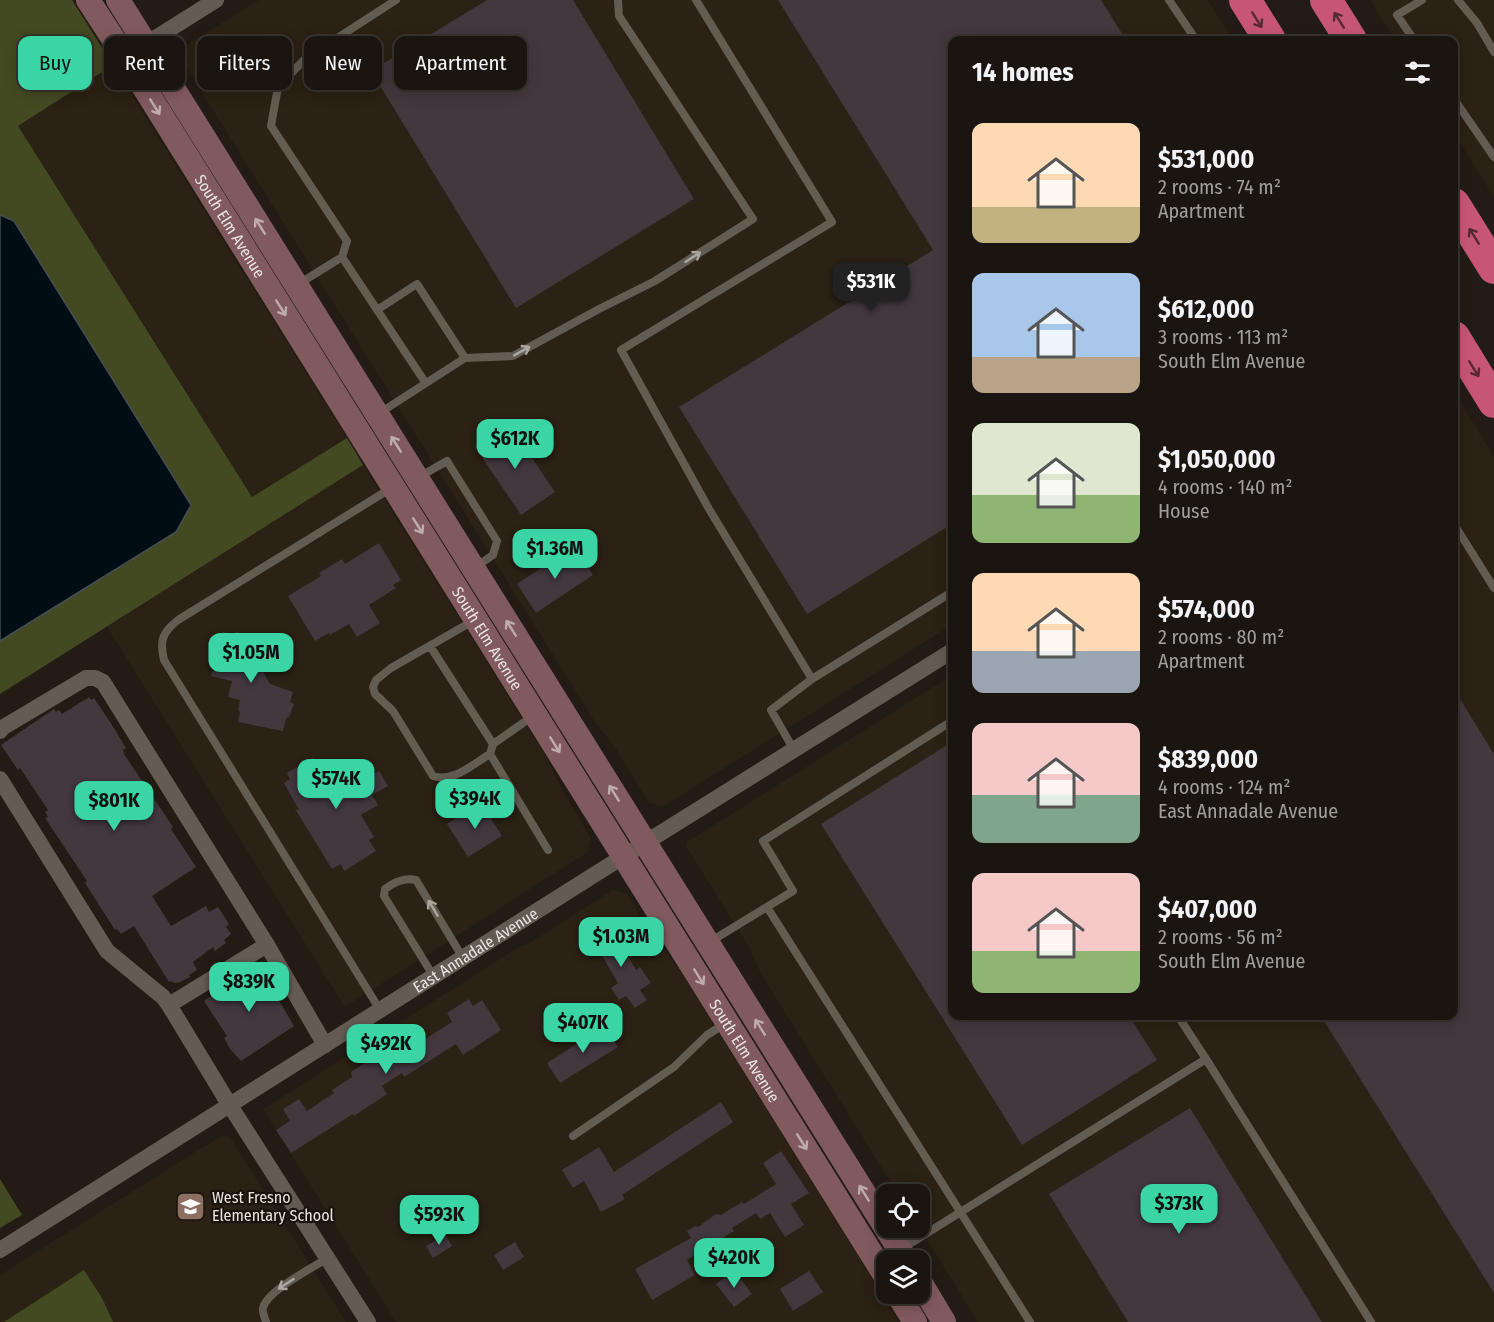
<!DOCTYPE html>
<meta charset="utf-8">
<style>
body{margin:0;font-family:"Fira Sans Condensed",sans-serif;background:#231e19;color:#f1f3f6;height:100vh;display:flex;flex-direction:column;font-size:22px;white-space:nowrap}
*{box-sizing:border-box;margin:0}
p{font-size:20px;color:#9f9f9f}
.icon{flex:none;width:33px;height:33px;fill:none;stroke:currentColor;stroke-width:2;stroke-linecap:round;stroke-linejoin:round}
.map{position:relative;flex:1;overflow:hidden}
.side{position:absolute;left:948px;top:36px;width:510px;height:984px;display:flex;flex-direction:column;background:#1a1510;border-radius:12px;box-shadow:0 3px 15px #0003,0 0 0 2px #383430}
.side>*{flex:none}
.guide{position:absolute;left:18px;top:36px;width:570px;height:54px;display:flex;gap:12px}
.fabs{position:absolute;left:876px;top:1184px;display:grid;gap:12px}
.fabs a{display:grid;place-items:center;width:54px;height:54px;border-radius:12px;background:#1a1510;box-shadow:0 3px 15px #0003,0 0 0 2px #383430;font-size:30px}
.price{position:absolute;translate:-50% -51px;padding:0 14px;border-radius:12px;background:#3ad4a5;color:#111;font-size:20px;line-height:39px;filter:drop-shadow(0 2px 3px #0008)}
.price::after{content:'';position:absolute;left:50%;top:36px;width:18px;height:14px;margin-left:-9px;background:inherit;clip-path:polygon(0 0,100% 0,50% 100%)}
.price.on{background:#222;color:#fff}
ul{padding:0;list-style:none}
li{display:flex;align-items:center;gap:18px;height:150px;padding:0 24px}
li span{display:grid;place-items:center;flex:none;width:168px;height:120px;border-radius:12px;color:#555}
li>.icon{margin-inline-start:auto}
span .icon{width:72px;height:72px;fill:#fffc;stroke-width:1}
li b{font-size:26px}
h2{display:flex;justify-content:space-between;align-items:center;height:72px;padding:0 24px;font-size:26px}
.tag{padding:0 21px;border-radius:12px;background:#1a1510;box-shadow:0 3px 15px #0003,0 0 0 2px #383430;font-size:21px;line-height:54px}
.tag.on{background:#3ad4a5;color:#111}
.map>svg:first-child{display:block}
.built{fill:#2b2114}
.green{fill:#434921}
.water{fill:#000d15;stroke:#464e52;stroke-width:1.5}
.building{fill:#42383e}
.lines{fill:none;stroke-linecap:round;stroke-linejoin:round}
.lane{stroke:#635c53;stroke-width:8}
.street{stroke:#635c53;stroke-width:16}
.secondary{stroke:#815a5d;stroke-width:24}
.highway{stroke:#c75675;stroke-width:32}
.oneway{stroke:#562a31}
.oneway2{stroke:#bfadac}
.oneway3{stroke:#ada7a1}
.labels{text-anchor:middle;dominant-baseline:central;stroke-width:4.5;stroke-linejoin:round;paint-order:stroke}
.street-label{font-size:16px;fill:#e9e5e0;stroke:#19130c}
.poi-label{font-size:16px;fill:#e9e5e0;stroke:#19130c;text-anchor:start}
</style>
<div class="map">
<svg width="1494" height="1322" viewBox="0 0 1494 1322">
<rect width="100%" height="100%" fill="#231c15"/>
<path class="built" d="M259,0h949l25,40h-281v585l-288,181 -15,-3 -33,-54 -21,-27 -412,-660 3,-17z
M1370,0h124v197l-40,-64v-93h-59z
M113,65l234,373 -95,59 -235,-372z
M1454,391l40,66v865h-516l-59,-95 1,-33h-22l-137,-220 -12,-27 -63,-101 1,-4 265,-167v341h502z
M363,465l183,292 19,38 26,43 -3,14 -243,155 -238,-380z
M613,890l14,4 28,47h2l26,34 216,347h-503l-133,-213 261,-165 2,1z
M222,1135l8,2 116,185h-346v-47z"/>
<path class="green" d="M0,0h72l41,65 -95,61 234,371 95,-59 16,27 -363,229z
M0,1179l22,36 -22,13z
M84,1270l18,28 11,24h-109z"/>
<path class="water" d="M0,215l14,6 177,284 -15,27 -176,109z"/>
<path class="building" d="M487,0h86l121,199 -178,109 -145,-237z
M778,0h323l25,40h-174v484l-145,90 -128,-207 254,-157z
M509,424l46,68 -34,23 -46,-68z
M379,543l22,37 -8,5 3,3 -27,17 11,18 -23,14 -8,-13 -19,11 -1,-2 -14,8 -27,-45 33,-20 -2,-3 23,-14 3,5z
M574,546l19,29 -57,38 -19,-29z
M223,632l11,3 2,-3 12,3v3l11,3 -4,18 15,25 23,8 -3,10 4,2 -5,13 -3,1 -3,13 -45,-9 2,-10 -2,-2 2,-10 -12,-3 4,-16 -21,-5z
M1454,689l40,65v539l-173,-277h133z
M89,697l2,3 3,-2 18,27 14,23 -3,2 1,4 49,73 -2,2 25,38 -44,29 19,30 35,-20 3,6 9,-5 11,17 -3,3 5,7 -7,6 2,3 -11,8 -2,-4 -20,15 4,8 -8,5 1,2 -10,5 -6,1 -3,-2 -2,1 -35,-56 -13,8 -4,-5 -2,1 -30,-47 2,-2 -42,-63 3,-1 -3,-5 3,-2 -28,-42 -2,2 -17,-25 53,-36 2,3 3,-2 3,4z
M952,742v274h177l28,44 -135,85 -201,-321z
M313,758l6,9 9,-5 11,18 17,-11 7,11 16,-9 9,15 -16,9 6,10 -17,10 13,22 -5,3 7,11 -32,20 -3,-7 -9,5 -37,-60 4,1 -15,-27 6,-4 -3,-6z
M481,803l21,33 -34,21 -21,-33z
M610,925l26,45 4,-3 11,16 -11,7 7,10 -12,8 -9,-12 -7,4 -8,-12 7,-5 -27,-46z
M259,965l15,23 -2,1 22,37 -53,35 -11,-12 -6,-11 3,-2 -23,-35z
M469,999l4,7 9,-6 19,30 -38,25 -7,-11 -52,33 -2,-4 -20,13 5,8 -33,22 -1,-2 -62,39 -15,-23 14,-9 -7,-12 16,-10 8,12 27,-18 -2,-3 20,-13 -1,-5 23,-15 7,10 71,-45 -5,-9z
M603,1024l15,23 -58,36 -13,-20 39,-25 -2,-2z
M721,1102l12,20 -111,73 3,4 -24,13 -17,-31 -11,7 -11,-18 37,-23 15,25z
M1190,1108l132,214h-194l-79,-128z
M781,1151l28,42 -18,11 13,21 -19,12 -15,-24 -10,6 -4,-6 -24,15 2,3 -47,29 8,15 -43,25 -17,-31 56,-31 -4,-7 8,-5 3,1 18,-13 5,1 21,-13 2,2 32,-20 -13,-21z
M445,1235l7,11 -19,12 -7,-12z
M515,1242l9,15 -21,13 -9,-15z
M734,1270l18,24 -18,13 -18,-23z
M809,1271l14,21 -30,19 -13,-22z"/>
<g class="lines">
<path class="lane" d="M396,0l-91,59 -27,28 -7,39 76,115 -5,16 83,125
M696,0l136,222 -211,128 88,159 103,170 140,-87
M1169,0l27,40
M1458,0l19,23 17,29
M1414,40l-17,-25 25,-15
M1454,99l40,58
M297,285l45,-28
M377,310l40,-26 48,74
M378,414l87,-56 48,-2 86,-47 56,-28 98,-62 -134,-203 -1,-16
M419,477l28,-16 50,80 -4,14 -19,13
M1454,524l40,64
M473,621l-82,47 -15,12 -3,7 2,7 18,17 40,65c20,7 40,-12 57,-22l3,-10 40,-28
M430,646l63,98
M794,750l-23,-40 41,-31
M490,754l58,96
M767,907l263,415
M708,943l85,-52 -30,-50 189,-120
M434,977l-50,-81 1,-7c9,-7 19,-12 31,-9l47,78
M380,1010l-216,-350c-5,-20 -1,-28 14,-40l215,-133
M1206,1059l165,263
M573,1136l101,-69 33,-32 19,-12
M903,1248l303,-189 -28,-43
M266,1322c-1,-4 -4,-10 -3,-14 4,-17 49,-40 65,-50"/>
<g class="street">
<path d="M138,49l78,-49"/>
<path d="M0,731l2,-3 84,-50h9l8,4 164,263 58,100"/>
<path d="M0,779l107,172 56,46 6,8 60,99 139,218"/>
<path d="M169,1005l98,-60"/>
<path id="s1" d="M0,1250l624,-394 328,-205"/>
</g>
<g class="secondary">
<path id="s2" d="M88,0l37,57 761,1220"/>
<path d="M118,0l788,1260"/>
<path d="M920,1282l24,40"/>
<path d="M897,1293l18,29"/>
</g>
<path class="highway" d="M1245,0l25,40
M1326,0l25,40
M1454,204l40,64
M1454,337l40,65"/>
</g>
<defs><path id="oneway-shaft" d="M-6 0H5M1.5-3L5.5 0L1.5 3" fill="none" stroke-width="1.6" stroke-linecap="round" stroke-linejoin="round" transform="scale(1.5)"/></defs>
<g class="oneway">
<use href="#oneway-shaft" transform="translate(1257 20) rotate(58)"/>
<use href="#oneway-shaft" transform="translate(1339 20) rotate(-122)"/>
<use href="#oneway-shaft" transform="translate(1474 236) rotate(-122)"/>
<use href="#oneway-shaft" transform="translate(1474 369) rotate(58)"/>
</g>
<g class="oneway2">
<use href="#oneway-shaft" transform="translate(155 107) rotate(58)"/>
<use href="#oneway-shaft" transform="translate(260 226) rotate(-122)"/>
<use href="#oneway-shaft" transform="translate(281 308) rotate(58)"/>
<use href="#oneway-shaft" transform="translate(396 444) rotate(-122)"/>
<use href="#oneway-shaft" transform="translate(418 526) rotate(58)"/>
<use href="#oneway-shaft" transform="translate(511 628) rotate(-122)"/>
<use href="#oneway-shaft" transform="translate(555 745) rotate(58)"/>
<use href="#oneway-shaft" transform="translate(614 793) rotate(-122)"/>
<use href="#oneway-shaft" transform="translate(699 977) rotate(58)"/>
<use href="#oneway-shaft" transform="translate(760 1027) rotate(-122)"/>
<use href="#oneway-shaft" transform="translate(802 1142) rotate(58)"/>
<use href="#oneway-shaft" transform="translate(864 1193) rotate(-122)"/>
</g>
<g class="oneway3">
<use href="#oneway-shaft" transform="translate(693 257) rotate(-33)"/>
<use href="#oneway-shaft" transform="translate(522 351) rotate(-29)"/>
<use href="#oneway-shaft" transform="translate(433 908) rotate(-121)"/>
<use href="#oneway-shaft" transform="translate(286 1284) rotate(147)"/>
</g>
<defs>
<symbol id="school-square" viewBox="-11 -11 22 22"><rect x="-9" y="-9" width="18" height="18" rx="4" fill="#8d6e63" stroke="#19130c"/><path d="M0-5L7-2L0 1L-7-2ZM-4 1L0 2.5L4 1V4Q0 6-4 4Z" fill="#fff"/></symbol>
</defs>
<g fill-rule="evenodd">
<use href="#school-square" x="174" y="1190" width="33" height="33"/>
</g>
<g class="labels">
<g class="street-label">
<text stroke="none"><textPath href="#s2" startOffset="267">South Elm Avenue</textPath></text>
<text stroke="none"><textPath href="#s2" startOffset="753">South Elm Avenue</textPath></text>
<text stroke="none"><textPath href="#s1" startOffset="562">East Annadale Avenue</textPath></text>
<text stroke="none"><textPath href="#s2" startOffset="1239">South Elm Avenue</textPath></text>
</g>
<g class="poi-label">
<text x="212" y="1197">West Fresno<tspan x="212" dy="18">Elementary School</tspan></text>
</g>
</g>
</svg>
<div class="fabs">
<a><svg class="icon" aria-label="locate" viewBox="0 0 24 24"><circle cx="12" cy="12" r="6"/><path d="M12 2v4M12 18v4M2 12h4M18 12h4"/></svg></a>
<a><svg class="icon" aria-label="layers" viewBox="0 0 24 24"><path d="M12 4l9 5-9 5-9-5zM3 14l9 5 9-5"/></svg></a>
</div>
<b class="price on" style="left:871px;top:313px">$531K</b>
<b class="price" style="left:515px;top:470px">$612K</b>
<b class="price" style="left:555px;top:580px">$1.36M</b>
<b class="price" style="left:251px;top:684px">$1.05M</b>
<b class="price" style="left:336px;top:810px">$574K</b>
<b class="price" style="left:475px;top:830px">$394K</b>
<b class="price" style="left:114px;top:832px">$801K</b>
<b class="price" style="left:621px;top:968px">$1.03M</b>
<b class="price" style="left:249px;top:1013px">$839K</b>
<b class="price" style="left:583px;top:1054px">$407K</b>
<b class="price" style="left:386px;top:1075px">$492K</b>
<b class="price" style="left:1179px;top:1235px">$373K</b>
<b class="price" style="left:439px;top:1246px">$593K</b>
<b class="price" style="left:734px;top:1289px">$420K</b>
<div class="guide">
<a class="tag on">Buy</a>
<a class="tag">Rent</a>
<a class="tag">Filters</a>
<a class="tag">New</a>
<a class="tag">Apartment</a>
</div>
<section class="side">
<h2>14 homes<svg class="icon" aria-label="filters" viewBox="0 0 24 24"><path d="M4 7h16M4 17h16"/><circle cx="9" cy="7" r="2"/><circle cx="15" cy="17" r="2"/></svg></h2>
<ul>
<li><span style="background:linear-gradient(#ffd9b3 70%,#c2b280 0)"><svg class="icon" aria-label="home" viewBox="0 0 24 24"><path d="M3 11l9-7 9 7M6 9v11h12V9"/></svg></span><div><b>$531,000</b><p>2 rooms · 74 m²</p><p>Apartment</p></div></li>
<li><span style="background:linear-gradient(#a9c7e8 70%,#b9a48a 0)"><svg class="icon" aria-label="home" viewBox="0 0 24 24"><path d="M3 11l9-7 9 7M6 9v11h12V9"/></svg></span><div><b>$612,000</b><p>3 rooms · 113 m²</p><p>South Elm Avenue</p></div></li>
<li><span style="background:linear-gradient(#dfe7d0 60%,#8fb573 0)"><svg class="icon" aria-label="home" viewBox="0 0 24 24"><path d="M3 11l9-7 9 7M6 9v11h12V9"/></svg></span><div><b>$1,050,000</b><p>4 rooms · 140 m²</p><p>House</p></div></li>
<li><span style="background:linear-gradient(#ffd9b3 65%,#9aa5b1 0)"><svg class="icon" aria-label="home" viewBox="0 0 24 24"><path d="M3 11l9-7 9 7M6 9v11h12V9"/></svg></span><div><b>$574,000</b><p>2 rooms · 80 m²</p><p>Apartment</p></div></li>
<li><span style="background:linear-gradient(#f6c9c9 60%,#7fa58c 0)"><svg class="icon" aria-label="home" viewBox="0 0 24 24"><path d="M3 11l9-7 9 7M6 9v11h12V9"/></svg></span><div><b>$839,000</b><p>4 rooms · 124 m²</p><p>East Annadale Avenue</p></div></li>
<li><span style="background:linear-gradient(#f6c9c9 65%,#8fb573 0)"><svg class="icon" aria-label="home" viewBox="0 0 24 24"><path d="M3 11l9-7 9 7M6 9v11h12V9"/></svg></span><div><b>$407,000</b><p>2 rooms · 56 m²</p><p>South Elm Avenue</p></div></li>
</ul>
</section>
</div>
